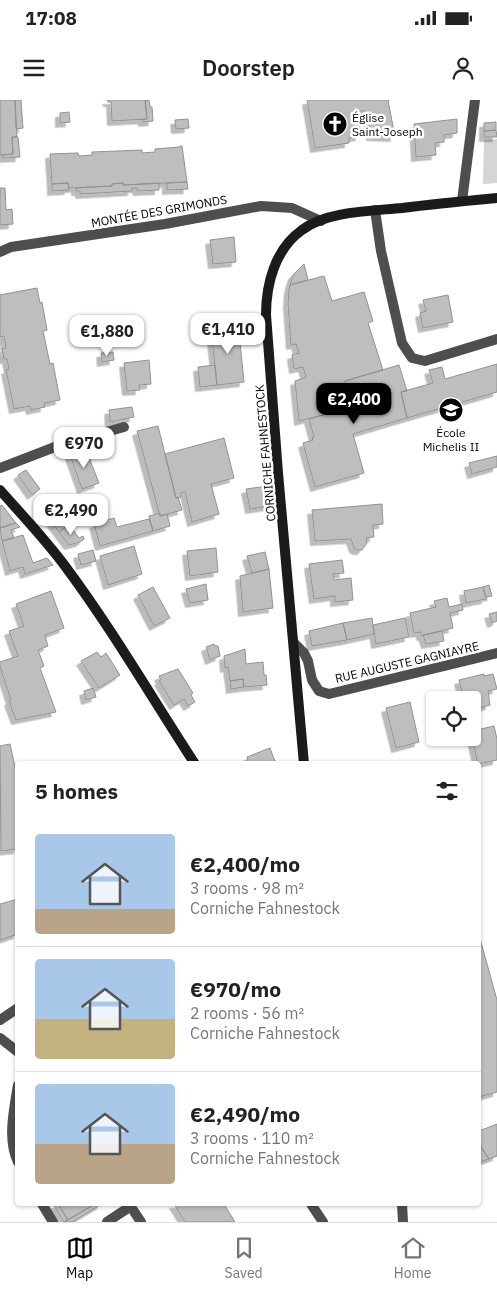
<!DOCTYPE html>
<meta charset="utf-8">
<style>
body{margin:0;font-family:"IBM Plex Sans",sans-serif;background:#f2f2f2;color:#222;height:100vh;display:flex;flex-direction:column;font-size:19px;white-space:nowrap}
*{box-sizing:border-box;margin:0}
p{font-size:16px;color:#767676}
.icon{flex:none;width:28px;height:28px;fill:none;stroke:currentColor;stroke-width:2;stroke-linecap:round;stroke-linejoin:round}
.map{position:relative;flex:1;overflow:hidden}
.sheet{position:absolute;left:15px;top:661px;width:466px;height:445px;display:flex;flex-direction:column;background:#fff;border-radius:5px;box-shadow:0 1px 4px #0004}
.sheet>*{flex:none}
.buttons{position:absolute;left:426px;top:591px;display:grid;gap:10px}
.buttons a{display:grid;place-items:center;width:55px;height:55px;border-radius:5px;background:#fff;box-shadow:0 1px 4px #0004;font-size:25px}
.price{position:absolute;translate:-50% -42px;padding:0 11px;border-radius:10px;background:#fff;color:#222;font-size:16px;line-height:32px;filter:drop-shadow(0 1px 2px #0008)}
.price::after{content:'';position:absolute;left:50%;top:30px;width:15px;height:11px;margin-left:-8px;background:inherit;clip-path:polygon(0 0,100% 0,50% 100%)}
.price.selected{background:#000;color:#fff}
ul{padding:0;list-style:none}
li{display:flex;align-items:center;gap:15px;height:125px;padding:0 20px}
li+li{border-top:1px solid #e0e0e0}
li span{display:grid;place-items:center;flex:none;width:140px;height:100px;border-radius:5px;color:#555}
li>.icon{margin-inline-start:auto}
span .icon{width:60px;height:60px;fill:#fffc;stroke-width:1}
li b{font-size:21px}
h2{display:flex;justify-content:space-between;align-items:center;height:60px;padding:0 20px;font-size:21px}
.status{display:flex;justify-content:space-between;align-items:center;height:35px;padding:0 25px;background:#fff;direction:ltr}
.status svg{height:14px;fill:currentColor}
header{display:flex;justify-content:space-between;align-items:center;height:65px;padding:0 20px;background:#fff;font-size:22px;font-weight:600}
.tab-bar{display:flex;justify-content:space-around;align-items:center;height:70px;border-top:1px solid #e0e0e0;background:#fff;font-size:14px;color:#767676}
.tab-bar a{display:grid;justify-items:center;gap:2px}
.tab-bar .selected{color:#000}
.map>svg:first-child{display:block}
.green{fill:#d5d5d5}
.building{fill:#bebebe;stroke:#929292;filter:url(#shadow)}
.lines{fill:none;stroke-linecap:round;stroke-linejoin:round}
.service{stroke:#4e4e4e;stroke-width:10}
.minor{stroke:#4e4e4e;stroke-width:10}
.secondary{stroke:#1b1b1b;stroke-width:10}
.labels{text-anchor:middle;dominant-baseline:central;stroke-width:5;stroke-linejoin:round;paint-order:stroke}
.poi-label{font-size:12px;fill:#000;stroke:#fff;text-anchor:start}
.street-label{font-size:12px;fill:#000;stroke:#fff}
</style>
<div class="status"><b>17:08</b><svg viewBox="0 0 49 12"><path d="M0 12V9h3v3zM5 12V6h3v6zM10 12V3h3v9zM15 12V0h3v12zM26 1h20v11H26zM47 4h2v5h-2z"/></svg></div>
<header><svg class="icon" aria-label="menu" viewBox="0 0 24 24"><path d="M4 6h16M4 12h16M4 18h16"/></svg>Doorstep<svg class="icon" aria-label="person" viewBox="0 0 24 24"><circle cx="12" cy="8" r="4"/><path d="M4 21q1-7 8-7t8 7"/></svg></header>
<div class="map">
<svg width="497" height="1122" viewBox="0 0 497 1122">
<defs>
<filter id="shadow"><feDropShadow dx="-4.5" dy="4.5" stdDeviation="0" flood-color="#0004"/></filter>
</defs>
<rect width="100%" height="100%" fill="#fff"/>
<path class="green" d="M497,39v44l-14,1 1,-44z"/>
<path class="building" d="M0,0h15l2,37h-5l1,17 -13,1z
M15,0h6l2,28 -7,1z
M107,0h42h-4l2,19 -35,2 -1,-19h-3z
M145,0h4l1,7h2l1,14 -10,1v-3h4z
M307,0h81l7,37 -24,-1 -5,-25h-7l1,25 -11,2v5l-34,5z
M69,12l1,10 -10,1v-10z
M188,19l1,9 -13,1 -1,-9z
M457,19v14l-13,2v7l-9,1 1,12 -20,2 -2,-33z
M496,22v8l-12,1v-8z
M496,30l1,7h-13v-6z
M12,37h6l2,20 -18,1v-3l11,-1z
M180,46h2l5,36 -64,3v-2l-11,1v2l-43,2 -1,-5 -16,1 -2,-30 28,-1 1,3 13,-1v-3l50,-2v3l13,-1v-3l25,-2z
M187,82l1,7 -21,1v-7z
M68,83l1,7 -17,1v-7z
M123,83v2l36,-2v7l-21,1 -1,-3h-5v3l-52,3v-3h-4v-3l36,-2v-2z
M0,88h5l1,22 6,-1 1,15 -13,1z
M234,137l2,25 -23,2 -3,-24z
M304,164l4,16 -18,5 3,-10z
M324,176l8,25 32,-9 9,29 -5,2 15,47 -38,11 8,26 -54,14 -4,-40 11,-4 -3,-10 -9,2 -2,-14 7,-2 -3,-9 -5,1 -3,-41 1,-15 1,-4z
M37,188l3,15 2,-1 5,28 -4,1 7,33 3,-1 7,37 -16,3 1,4 -14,3 -1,-4 -16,3 -8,-39 3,-1 -2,-10h-3l-2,-10 4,-1 -2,-12 -4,1v-42z
M448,195l5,27 -30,6 -3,-15 6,-2 -3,-11z
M238,223l6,59 -27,3 -5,-46h2l-1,-7 9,-1v-6z
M113,252l1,8 -12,2 -1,-9z
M149,260l2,24 -12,1 1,5 -13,1 -3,-28z
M497,264v28l-90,26 -6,-26 32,-9 -4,-13 13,-3 3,12z
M215,265l2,20 -17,2 -2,-20z
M399,265l8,26 -6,1 6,26 -54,16 11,39 -49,14 -12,-44 10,-3 -1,-3h2l-5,-18 44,-12 -8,-26z
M132,307l2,10 -24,5 -1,-12z
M158,326l18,72 2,-1 4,13 -22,6 -23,-85z
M224,338l10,40 -23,6 8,30 -27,8 -7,-30 -4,1v4l-5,1 -11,-44z
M86,350l13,33 -17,6 -13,-37z
M497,356v11l-25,7 -3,-11z
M26,370l14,19 -8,6 -14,-20z
M268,386l2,20 -20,3 -4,-20z
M382,404l1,20 -10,1 1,12 -8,1 1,5 -5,7h-5l-3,-2 -3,-9 -36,2 -3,-31z
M2,405l14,18 -16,5v-22z
M57,411l5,8 -9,5 -5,-8z
M160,413v3l7,-2 3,12 -17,5 -4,-15z
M114,418l3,9 32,-8 4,12 -53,15 -6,-22z
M62,419l5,7 -8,6 -6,-8z
M16,423l4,4 -9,3 3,8 -12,3 -2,-13z
M67,426h3l9,12 4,-2 1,3 -4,3 -11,3 -10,-13z
M23,435l10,28 14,-5 6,7 -28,9 -2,-7 -13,4 -8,-30z
M134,446l8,28 -34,11 -8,-29z
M216,448l2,24 -28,4 -3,-25z
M93,450l3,11 -15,4 -3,-11z
M265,452l4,17 -17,4 -5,-17z
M342,460l2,13 -11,1 1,6 17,-2 2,22 -18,2v-6l-21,3 -5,-35z
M269,469l4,39 -30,4 -3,-36z
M206,484l2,16 -18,3 -4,-14z
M489,485l3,11 -6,1 -3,-10z
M153,487l17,31 -16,8 -16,-31z
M483,487l3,12 -20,4 -2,-12z
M51,491l13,37 -19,7 3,11 -10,4 6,16 -4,2 16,44 -40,8 -7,-19 2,-1 -11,-33v-5l18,-6 -9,-25 15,-5 -8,-22z
M447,498l2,9 13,-3 1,6 -13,3 3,15 -32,8v-4l-7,1 -4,-20 26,-6 -2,-6z
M497,512v9l-5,2 -3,-9z
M372,518l2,16 -27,6 -4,-17z
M405,518l4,19 -33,7 -3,-19z
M343,523l4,17 -35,6 -3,-15z
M442,531l2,10 -18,3 -3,-9z
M214,544l1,2h3l2,10 -10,4 -4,-13z
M245,549l1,15 17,-2 1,13h2l1,10 -23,2 -1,-8 -13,2 -2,-14 -3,1 -1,-12z
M97,552l4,5 5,-4 14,22 -21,13 -18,-27z
M178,569l15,24 -2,2 4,7 -7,4 -4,-7 -10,6 -15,-24 2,-1 -2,-4z
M484,574v2l9,-2 4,15 -9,2 2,14 -10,3v3l-8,2v-13h-8l-5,-20z
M243,579l1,8 -13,2 -1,-8z
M93,588l3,9 -10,3 -2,-9z
M410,602l9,40 -23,6 -10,-40z
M494,626l3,13v21l-19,4 -6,-26v-7z
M10,644l8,36v69l-17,2 -1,-105z
M270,648l6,16h-27l-2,-7z
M18,799v35l-18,6v-36z
M479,835l18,65v92l-18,5z
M497,1024v32l-8,3 -10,-15v-13z
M479,1044l10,15 -9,3 -1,-4z
M53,1104h5l10,16 -4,2z
M58,1104h37l-27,16z
M95,1104h7l-30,18h-8z
M174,1104h50l11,18h-50z"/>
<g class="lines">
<path class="service" d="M0,368l60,-23 64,-18
M0,920l18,-12
M18,985c-4,25 -11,54 0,77
M42,1104l11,18
M311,1104l12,18
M402,1104l1,18
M107,1122l24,-16"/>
<path class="minor" d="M462,101l13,-101
M375,110l6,41 21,92 10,15 13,3 72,-22
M0,152l11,-5 154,-23 96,-18 31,2 29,13
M294,543l10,10 4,8 4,19 7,11 10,3 168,-41
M0,938l18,14
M129,1104l12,18"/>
<path class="secondary" d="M0,390c22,25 45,49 65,76 47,63 87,132 130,198
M304,664l-26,-291 -12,-158c0,-31 9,-66 36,-85 24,-19 70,-19 100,-22 31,-4 63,-7 95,-10"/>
</g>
<defs>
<symbol id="church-disc" viewBox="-11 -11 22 22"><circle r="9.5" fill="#000" stroke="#fff"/><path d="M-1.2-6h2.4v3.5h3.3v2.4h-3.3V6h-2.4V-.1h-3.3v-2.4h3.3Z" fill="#fff"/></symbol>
<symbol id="school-disc" viewBox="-11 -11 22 22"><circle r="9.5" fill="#000" stroke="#fff"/><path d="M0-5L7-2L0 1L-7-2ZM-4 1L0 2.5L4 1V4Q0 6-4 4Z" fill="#fff"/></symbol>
</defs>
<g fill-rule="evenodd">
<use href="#church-disc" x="321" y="10" width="28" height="28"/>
<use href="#school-disc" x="437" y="296" width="28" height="28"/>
</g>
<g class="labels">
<g class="poi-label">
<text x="352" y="17">Église<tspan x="352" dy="14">Saint-Joseph</tspan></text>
<text x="451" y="332" text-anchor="middle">École<tspan x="451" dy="14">Michelis II</tspan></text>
</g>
<g class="street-label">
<text transform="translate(159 111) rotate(-10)">MONTÉE DES GRIMONDS</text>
<text transform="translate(265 353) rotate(-95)">CORNICHE FAHNESTOCK</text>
<text transform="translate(407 562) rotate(-13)">RUE AUGUSTE GAGNIAYRE</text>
</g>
</g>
</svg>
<div class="buttons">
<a><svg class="icon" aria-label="locate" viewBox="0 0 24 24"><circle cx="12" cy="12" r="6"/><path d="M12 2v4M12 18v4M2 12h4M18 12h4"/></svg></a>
</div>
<b class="price" style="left:228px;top:255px">€1,410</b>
<b class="price" style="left:107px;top:257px">€1,880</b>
<b class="price selected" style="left:354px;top:325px">€2,400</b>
<b class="price" style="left:84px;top:369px">€970</b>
<b class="price" style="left:71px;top:436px">€2,490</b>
<section class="sheet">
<h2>5 homes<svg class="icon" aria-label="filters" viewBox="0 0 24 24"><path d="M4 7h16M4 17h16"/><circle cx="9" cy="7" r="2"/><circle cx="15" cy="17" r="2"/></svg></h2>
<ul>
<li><span style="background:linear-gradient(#a9c7e8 75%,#b9a48a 0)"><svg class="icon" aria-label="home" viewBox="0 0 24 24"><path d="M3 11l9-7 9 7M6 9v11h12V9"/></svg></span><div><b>€2,400/mo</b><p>3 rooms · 98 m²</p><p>Corniche Fahnestock</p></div></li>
<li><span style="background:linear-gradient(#a9c7e8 60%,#c2b280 0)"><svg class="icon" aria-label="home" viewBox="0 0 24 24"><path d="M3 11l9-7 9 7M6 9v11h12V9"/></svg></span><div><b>€970/mo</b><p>2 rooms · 56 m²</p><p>Corniche Fahnestock</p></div></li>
<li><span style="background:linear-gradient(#a9c7e8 60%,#b9a48a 0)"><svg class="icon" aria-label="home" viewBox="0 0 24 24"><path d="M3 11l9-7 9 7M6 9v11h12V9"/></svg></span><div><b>€2,490/mo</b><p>3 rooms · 110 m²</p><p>Corniche Fahnestock</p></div></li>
</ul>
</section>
</div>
<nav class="tab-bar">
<a class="selected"><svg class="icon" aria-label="map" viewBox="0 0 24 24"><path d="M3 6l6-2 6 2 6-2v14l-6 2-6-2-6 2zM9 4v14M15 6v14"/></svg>Map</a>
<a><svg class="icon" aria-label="saved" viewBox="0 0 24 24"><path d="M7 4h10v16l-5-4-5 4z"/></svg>Saved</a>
<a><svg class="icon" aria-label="home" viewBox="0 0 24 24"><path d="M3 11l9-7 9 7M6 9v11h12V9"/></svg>Home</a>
</nav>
